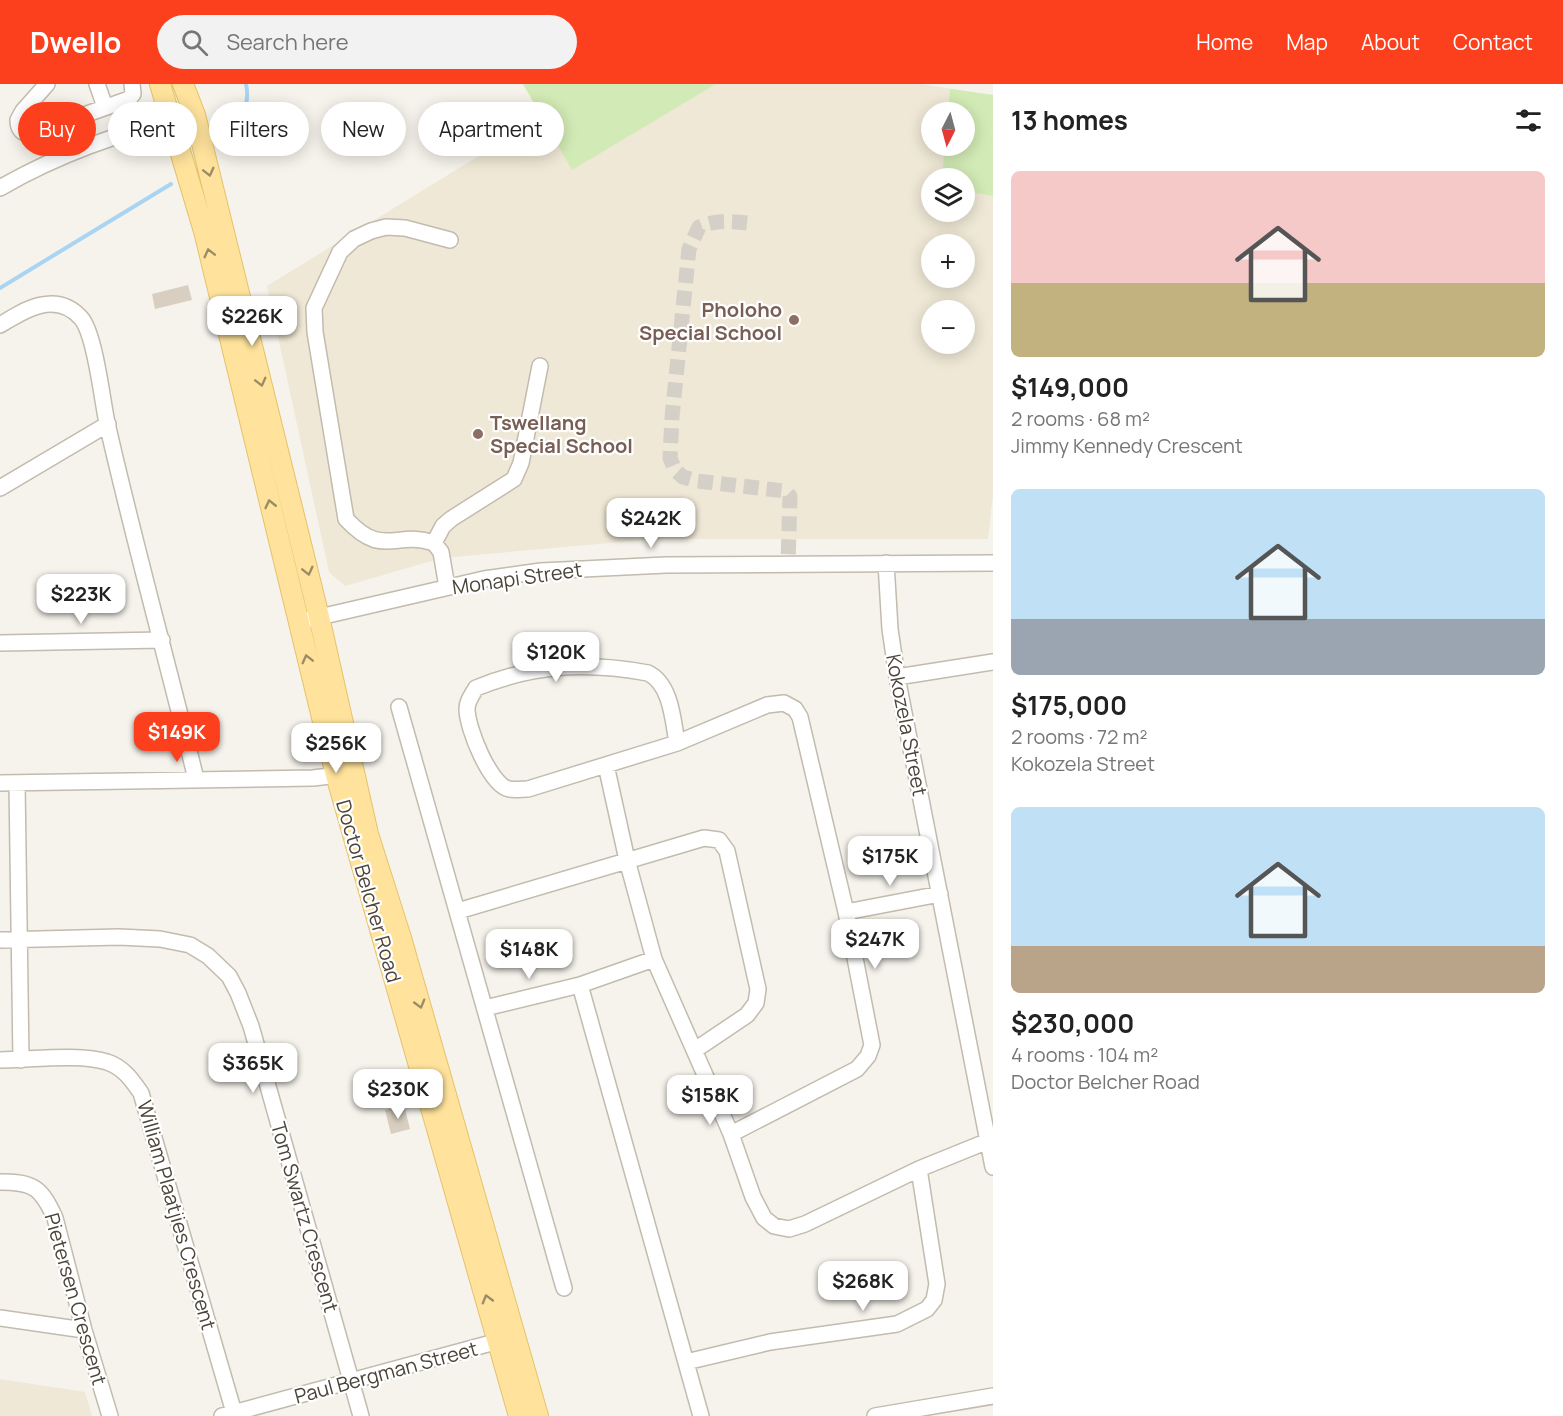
<!DOCTYPE html>
<meta charset="utf-8">
<style>
body{margin:0;font-family:Manrope,sans-serif;background:#f2f2f2;color:#222;height:100vh;display:flex;flex-direction:column;font-size:22px;white-space:nowrap}
*{box-sizing:border-box;margin:0}
p{font-size:20px;color:#767676}
.icon{flex:none;width:33px;height:33px;fill:none;stroke:currentColor;stroke-width:2;stroke-linecap:round;stroke-linejoin:round}
.map{position:relative;flex:1;overflow:hidden}
.side{display:flex;flex-direction:column;background:#fff;width:570px}
.side>*{flex:none}
.banner{position:absolute;left:18px;top:18px;width:570px;height:54px;display:flex;gap:12px}
.needle{width:39px;rotate:186deg}
.buttons{position:absolute;left:921px;top:18px;display:grid;gap:12px}
.buttons a{display:grid;place-items:center;width:54px;height:54px;border-radius:50%;background:#fff;box-shadow:0 3px 15px #0003;font-size:30px}
.price{position:absolute;translate:-50% -51px;padding:0 14px;border-radius:12px;background:#fff;color:#222;font-size:20px;line-height:39px;filter:drop-shadow(0 2px 3px #0008)}
.price::after{content:'';position:absolute;left:50%;top:36px;width:18px;height:14px;margin-left:-9px;background:inherit;clip-path:polygon(0 0,100% 0,50% 100%)}
.price.on{background:#fc3f1d;color:#fff}
ul{padding:0;list-style:none}
li{display:grid;align-content:center;gap:12px;height:318px;padding:0 18px}
li span{display:grid;place-items:center;height:186px;border-radius:9px;color:#555}
li>.icon{margin-inline-start:auto}
span .icon{width:108px;height:108px;fill:#fffc;stroke-width:1}
li b{font-size:26px}
h2{display:flex;justify-content:space-between;align-items:center;height:72px;padding:0 18px;font-size:26px}
.chip{padding:0 21px;border-radius:27px;background:#fff;box-shadow:0 3px 15px #0003;font-size:21px;line-height:54px}
.chip.on{background:#fc3f1d;color:#fff}
header{display:flex;align-items:center;gap:36px;box-sizing:border-box;height:84px;padding:0 30px;background:#fc3f1d;color:#fff}
header strong{font-size:28px}
nav{display:flex;gap:33px;margin-inline-start:auto;font-size:21px}
.search{width:420px;height:54px;background:#f2f2f2;display:flex;align-items:center;gap:15px;box-sizing:border-box;padding:0 21px;border-radius:33px;color:#767676;font-size:22px}
main{display:flex;flex:1;min-height:0}
.map>svg:first-child{display:block}
.education{fill:#efe8d6;fill-rule:evenodd}
.green{fill:#d2eab5}
.lines{fill:none;stroke-linecap:round;stroke-linejoin:round}
.stream{stroke:#a9d4f2;stroke-width:4}
.building{fill:#d8cfc1}
.minor-tunnel{stroke:#d4d0c8;stroke-width:15;stroke-dasharray:15 8;stroke-linecap:butt}
.minor-casing{stroke:#c2bbae;stroke-width:18}
.major-casing{stroke:#e6c16a;stroke-width:22}
.minor{stroke:#fff;stroke-width:15}
.major{stroke:#ffe39c;stroke-width:20}
.oneway{stroke:#9c8c66}
.education-dot{fill:#8d6e63;stroke:#fff;stroke-width:2}
.labels{text-anchor:middle;dominant-baseline:central;stroke-width:4.5;stroke-linejoin:round;paint-order:stroke}
.education-label{font-size:20px;font-weight:bold;fill:#785e54;stroke:#fff;text-anchor:end}
.street-label{font-size:20px;fill:#4b4439;stroke:#fff}
</style>
<header>
<strong>Dwello</strong>
<div class="search"><svg class="icon" aria-label="search" viewBox="0 0 24 24"><circle cx="10" cy="10" r="6"/><path d="M15 15l6 6"/></svg>Search here</div>
<nav><a>Home</a><a>Map</a><a>About</a><a>Contact</a></nav>
</header>
<main>
<div class="map">
<svg width="993" height="1332" viewBox="0 0 993 1332">
<rect width="100%" height="100%" fill="#f6f3ec"/>
<path class="education" d="M716,0h205l72,11v400l-5,44h-333l-213,19 -97,28 -16,-14 -62,-286 275,-169 30,52zM932,28h32v34h-32zM932,94h32v34h-32zM932,160h32v34h-32zM932,226h32v34h-32z
M0,1295l85,13 7,24h-92z"/>
<path class="green" d="M523,0h193l-144,86z
M950,5l43,6v101l-28,-5 -1,-13h-22l3,-32h19v-34h-16z"/>
<g class="lines">
<path class="stream" d="M228,55c12,-17 23,-33 18,-55
M0,204l171,-104"/>
</g>
<path class="building" d="M188,201l4,15 -37,9 -3,-15z
M404,1021l6,24 -19,5 -6,-24z"/>
<g class="lines">
<path class="minor-tunnel" d="M747,139c-18,-2 -31,-3 -48,4l-10,22 -17,168 -2,41 5,12 8,7 14,4 88,10 5,5 -2,68"/>
<defs>
<path id="minor" d="M47,0l-24,27 -5,9c0,9 4,14 13,14l98,-35 4,-5 -1,-10
M97,0l8,23
M0,104c60,-35 127,-58 195,-73
M0,241c24,-15 56,-35 81,-7 14,16 21,81 26,105 27,119 60,237 89,356
M0,404l108,-64
M434,459l9,-17 8,-7 63,-40 7,-16 19,-97
M886,479l4,66 7,48 96,490
M447,503l-6,-35 -7,-9c-39,-13 -51,16 -88,-24l-31,-187 -1,-24 26,-56 14,-13 17,-8 15,-4 19,1 45,12
M298,538l186,-43 57,-8 125,-6 327,-2
M0,559l162,-3
M897,593l96,-15
M399,623l165,581
M677,659c-4,-23 -6,-59 -29,-70 -62,-11 -113,-9 -172,15 -4,7 -9,13 -9,21 0,19 23,76 42,80 5,1 13,0 19,0l149,-46 90,-38 17,-2 11,6 5,8 46,195 26,133 -4,11 -11,13 -126,65
M606,681l21,95 27,99 77,175 22,63 11,21 10,8 15,3 16,-5 114,-55 69,-28
M0,699l313,-5 34,-4
M17,699l4,277
M458,827l246,-73 15,2 8,11 31,138 -2,14 -9,12 -52,35
M846,828l94,-18
M0,856l119,-3 41,2 30,6 18,11 21,20 9,17 13,33 110,390
M580,901l121,431
M485,924l95,-23 74,-26
M0,976c29,0 81,-7 107,2 16,5 25,18 34,31l94,323
M0,1098c33,0 41,5 55,36l29,112 26,86
M0,1234l84,12
M686,1278l84,-20 127,-18 30,-15 7,-9 3,-16 -18,-115
M222,1332l284,-77
M875,1332l118,-20"/>
<path id="major" d="M160,0l44,147 132,544 183,641
M183,0l12,31 124,502 49,217 33,104 137,478"/>
</defs>
<use href="#minor" class="minor-casing"/>
<use href="#major" class="major-casing"/>
<use href="#minor" class="minor"/>
<use href="#major" class="major"/>
</g>
<defs><path id="oneway-chevron" d="M-2-3.5L2.5 0L-2 3.5" fill="none" stroke-width="1.6" stroke-linecap="round" stroke-linejoin="round" transform="scale(1.5)"/></defs>
<g class="oneway">
<use href="#oneway-chevron" transform="translate(209 88) rotate(76)"/>
<use href="#oneway-chevron" transform="translate(209 169) rotate(-104)"/>
<use href="#oneway-chevron" transform="translate(261 298) rotate(76)"/>
<use href="#oneway-chevron" transform="translate(270 420) rotate(-103)"/>
<use href="#oneway-chevron" transform="translate(308 487) rotate(76)"/>
<use href="#oneway-chevron" transform="translate(307 575) rotate(-104)"/>
<use href="#oneway-chevron" transform="translate(420 920) rotate(74)"/>
<use href="#oneway-chevron" transform="translate(487 1215) rotate(-106)"/>
</g>
<g class="education-dot">
<circle cx="794" cy="236" r="6"/>
<circle cx="478" cy="350" r="6"/>
</g>
<g class="labels">
<g class="education-label">
<text x="782" y="225">Pholoho<tspan x="782" dy="23">Special School</tspan></text>
<text x="490" y="338" text-anchor="start">Tswellang<tspan x="490" dy="23">Special School</tspan></text>
</g>
<g class="street-label">
<text transform="translate(517 494) rotate(-8)">Monapi Street</text>
<text transform="translate(907 641) rotate(79)">Kokozela Street</text>
<text transform="translate(369 807) rotate(74)">Doctor Belcher Road</text>
<text transform="translate(177 1131) rotate(74)">William Plaatjies Crescent</text>
<text transform="translate(305 1133) rotate(74)">Tom Swartz Crescent</text>
<text transform="translate(76 1215) rotate(74)">Pietersen Crescent</text>
<text transform="translate(386 1288) rotate(-15)">Paul Bergman Street</text>
</g>
</g>
</svg>
<div class="buttons">
<a><svg class="needle" viewBox="-14 -14 28 28"><path d="M0-13l5 13h-10z" fill="#e53935"/><path d="M0 13l5-13h-10z" fill="#767676"/></svg></a>
<a><svg class="icon" aria-label="layers" viewBox="0 0 24 24"><path d="M12 4l9 5-9 5-9-5zM3 14l9 5 9-5"/></svg></a>
<a>+</a>
<a>−</a>
</div>
<b class="price" style="left:252px;top:263px">$226K</b>
<b class="price" style="left:651px;top:465px">$242K</b>
<b class="price" style="left:81px;top:541px">$223K</b>
<b class="price" style="left:556px;top:599px">$120K</b>
<b class="price on" style="left:177px;top:679px">$149K</b>
<b class="price" style="left:336px;top:690px">$256K</b>
<b class="price" style="left:890px;top:803px">$175K</b>
<b class="price" style="left:875px;top:886px">$247K</b>
<b class="price" style="left:529px;top:896px">$148K</b>
<b class="price" style="left:253px;top:1010px">$365K</b>
<b class="price" style="left:398px;top:1036px">$230K</b>
<b class="price" style="left:710px;top:1042px">$158K</b>
<b class="price" style="left:863px;top:1228px">$268K</b>
<div class="banner">
<a class="chip on">Buy</a>
<a class="chip">Rent</a>
<a class="chip">Filters</a>
<a class="chip">New</a>
<a class="chip">Apartment</a>
</div>
</div>
<section class="side">
<h2>13 homes<svg class="icon" aria-label="filters" viewBox="0 0 24 24"><path d="M4 7h16M4 17h16"/><circle cx="9" cy="7" r="2"/><circle cx="15" cy="17" r="2"/></svg></h2>
<ul>
<li><span style="background:linear-gradient(#f6c9c9 60%,#c2b280 0)"><svg class="icon" aria-label="home" viewBox="0 0 24 24"><path d="M3 11l9-7 9 7M6 9v11h12V9"/></svg></span><div><b>$149,000</b><p>2 rooms · 68 m²</p><p>Jimmy Kennedy Crescent</p></div></li>
<li><span style="background:linear-gradient(#bfe0f5 70%,#9aa5b1 0)"><svg class="icon" aria-label="home" viewBox="0 0 24 24"><path d="M3 11l9-7 9 7M6 9v11h12V9"/></svg></span><div><b>$175,000</b><p>2 rooms · 72 m²</p><p>Kokozela Street</p></div></li>
<li><span style="background:linear-gradient(#bfe0f5 75%,#b9a48a 0)"><svg class="icon" aria-label="home" viewBox="0 0 24 24"><path d="M3 11l9-7 9 7M6 9v11h12V9"/></svg></span><div><b>$230,000</b><p>4 rooms · 104 m²</p><p>Doctor Belcher Road</p></div></li>
</ul>
</section>
</main>
